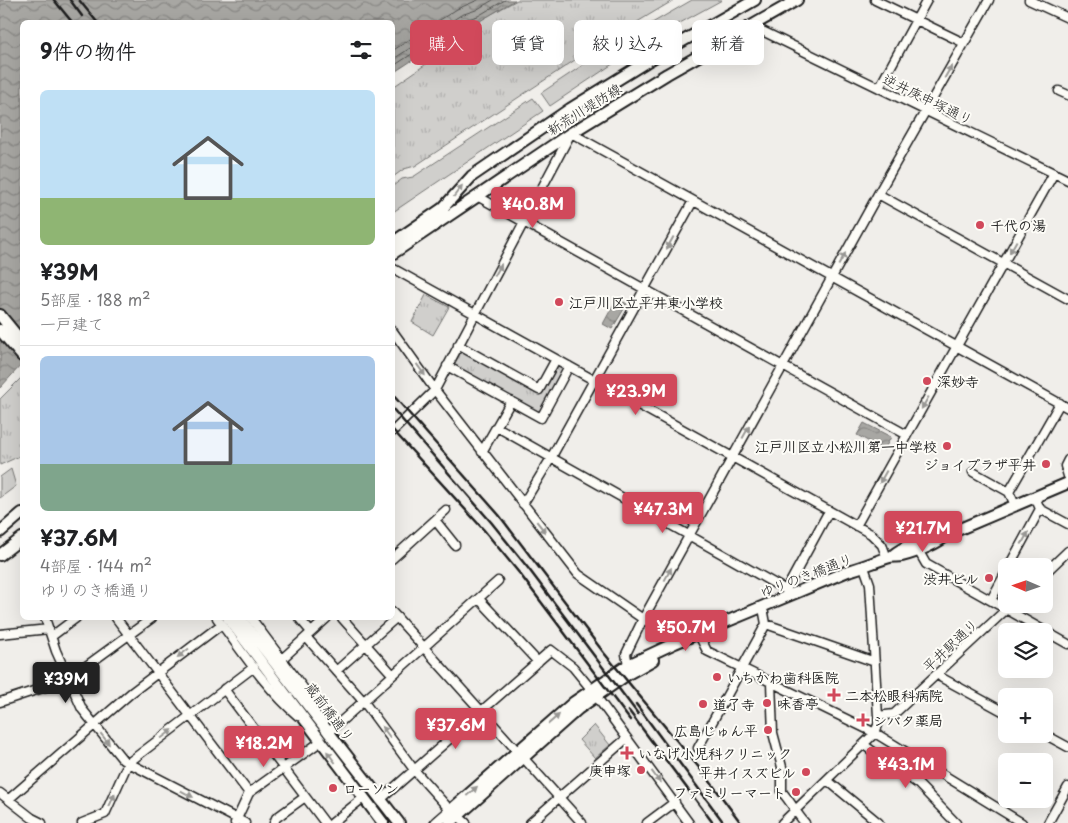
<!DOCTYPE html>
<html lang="ja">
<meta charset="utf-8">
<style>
body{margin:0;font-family:"Playpen Sans","Klee One",sans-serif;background:#f2f2f2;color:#202124;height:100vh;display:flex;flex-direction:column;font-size:19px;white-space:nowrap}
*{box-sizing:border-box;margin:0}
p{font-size:16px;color:#757577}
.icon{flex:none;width:28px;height:28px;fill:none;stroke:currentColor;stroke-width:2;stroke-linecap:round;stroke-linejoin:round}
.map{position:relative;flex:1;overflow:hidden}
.details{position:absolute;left:20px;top:20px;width:375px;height:600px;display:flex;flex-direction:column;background:#fff;border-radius:8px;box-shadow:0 5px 20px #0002}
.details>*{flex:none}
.hud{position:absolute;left:410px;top:20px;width:475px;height:45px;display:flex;gap:10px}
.needle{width:32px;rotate:272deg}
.controls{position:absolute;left:998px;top:558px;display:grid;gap:10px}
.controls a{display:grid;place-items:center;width:55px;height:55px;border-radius:8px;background:#fff;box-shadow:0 5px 20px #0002;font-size:25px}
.price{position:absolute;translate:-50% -42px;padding:0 11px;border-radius:5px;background:#d1495b;color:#fff;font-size:16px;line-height:32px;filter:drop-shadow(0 1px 2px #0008)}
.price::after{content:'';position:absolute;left:50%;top:30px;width:15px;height:11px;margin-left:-8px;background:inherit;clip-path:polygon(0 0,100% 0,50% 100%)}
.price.on{background:#222;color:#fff}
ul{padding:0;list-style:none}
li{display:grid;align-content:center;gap:10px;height:265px;padding:0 20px}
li+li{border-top:1px solid #e0e0e0}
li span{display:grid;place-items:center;height:155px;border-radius:8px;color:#555}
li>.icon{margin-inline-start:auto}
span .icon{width:90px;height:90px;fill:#fffc;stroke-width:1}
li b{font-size:21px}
h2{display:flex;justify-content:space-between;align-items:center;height:60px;padding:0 20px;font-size:21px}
.chip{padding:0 18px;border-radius:8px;background:#fff;box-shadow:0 5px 20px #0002;font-size:18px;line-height:45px}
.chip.on{background:#d1495b;color:#fff}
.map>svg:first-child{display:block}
.grass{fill:#d0cfcc;stroke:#767674}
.park{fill:url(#park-tufts);stroke:#767674}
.water{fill:url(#water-waves);stroke:#706f6d}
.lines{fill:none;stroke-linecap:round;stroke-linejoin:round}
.shore{stroke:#545452;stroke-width:1}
.minor-casing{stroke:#1c1c1c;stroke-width:11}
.major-casing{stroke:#1c1c1c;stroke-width:14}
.minor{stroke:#fdfcf7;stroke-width:8}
.major{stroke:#fdfcf7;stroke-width:10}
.rail{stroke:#1c1c1c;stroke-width:2.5}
.oneway{fill:#989794}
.poi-dot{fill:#d1495b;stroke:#fdfcf7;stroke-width:2}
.labels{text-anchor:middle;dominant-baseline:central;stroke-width:4;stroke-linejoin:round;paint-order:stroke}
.street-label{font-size:14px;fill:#1c1c1c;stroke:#fdfcf7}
.poi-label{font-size:14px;font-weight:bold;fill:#1c1c1c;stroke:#fdfcf7;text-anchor:start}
</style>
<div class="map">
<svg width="1068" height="823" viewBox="0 0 1068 823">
<defs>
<pattern id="park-tufts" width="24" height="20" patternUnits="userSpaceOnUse" patternTransform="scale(1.25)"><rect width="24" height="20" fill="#d0cfcc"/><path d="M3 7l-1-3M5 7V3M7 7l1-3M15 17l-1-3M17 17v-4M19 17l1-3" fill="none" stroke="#b2b1af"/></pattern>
<pattern id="water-waves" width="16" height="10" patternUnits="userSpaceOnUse" patternTransform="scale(1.25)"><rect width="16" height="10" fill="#a8a7a3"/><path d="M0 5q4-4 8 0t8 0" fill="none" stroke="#888784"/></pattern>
</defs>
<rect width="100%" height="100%" fill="#f0eeea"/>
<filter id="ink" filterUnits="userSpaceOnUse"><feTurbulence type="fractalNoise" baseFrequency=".02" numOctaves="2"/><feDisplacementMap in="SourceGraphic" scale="10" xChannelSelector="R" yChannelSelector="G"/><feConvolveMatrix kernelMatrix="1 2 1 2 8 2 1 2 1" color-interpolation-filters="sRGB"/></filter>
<g filter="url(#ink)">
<path class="grass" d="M692,0h30l-75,41 -97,65 -9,-13 66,-44z
M533,98l10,13 -150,101v-26l9,-7 11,-2z
M11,469l5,17 -16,12v-21z"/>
<path class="park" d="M517,0h157l-87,52 -172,114 -11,3 -11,8v-90l78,-54 -1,-7z
M426,295l23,12 -16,28 -21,-13z
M462,349l79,43 15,-27 8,3 -25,46 -86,-49z
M22,377v78l-22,10v-66z
M594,725l16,20 -15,13 -16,-18z"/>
<path class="water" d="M0,0h515l-35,21 -14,4 -73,48 -1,-51h-370v342l-22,24z
M617,298l10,6 -15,25 -9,-5z
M864,423l27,14 -7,13 -27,-15z"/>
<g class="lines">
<path class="shore" d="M392,51l65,-42 21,-9
M392,60l69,-45 15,-5 17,-10
M392,67l72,-47 14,-4 27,-16"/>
<defs>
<path id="minor" d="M875,0l89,43
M1029,0l39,18
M750,25l318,155
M879,88l48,-88
M1059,91l9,4
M878,194l190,105
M477,196l430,239
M392,268l479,266 11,11 5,13
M392,330l43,60 143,184 65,45 23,12 9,12
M458,345l81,45 17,-31
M447,366l94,52 28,-52
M497,427l289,163 3,5
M392,432l43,-42 136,-257 497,275
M482,452l29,-51
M1068,460l-3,6 3,10
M973,472l36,20
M1035,497l5,12 28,15
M523,504l28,-46 142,-257
M1015,505l-6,-13 51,-89
M435,520l20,25
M856,526l198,-353
M918,550l8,14 142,80
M392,559l54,-49
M1009,566l31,-57
M1044,574l24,-23
M786,590l43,-79
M479,599l59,63
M991,600l15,-28
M392,612l190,211
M764,613l2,11 109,38
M45,618l11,33 26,58 41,51 122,63
M116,618l133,175
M217,618c25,33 49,71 81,98
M251,618l56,75 5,13
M299,618l12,14
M342,618l51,57
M0,634l49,-5
M52,636l24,-18
M306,637l58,65 51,69 35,39
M701,639l6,12 168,82 147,90
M283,658l44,-40
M628,665l-2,-11 17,-35 235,-425 111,-194
M336,671l61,-54
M938,674l4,4 64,35
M771,683l2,50 9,34v25c9,10 14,21 23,31
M224,689l101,134
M596,696l93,127
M0,702l67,-22 85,-62
M878,716l16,-2 118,-110
M328,733l170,-152
M1044,734l24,13
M864,745l54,39 38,39
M698,748l68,-124
M827,780l52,43
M0,793l32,25 10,5
M9,799l122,-106 91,-69
M380,800l171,-150 22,17 18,22
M458,816l8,7
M82,823l23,-9 23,-51 126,-96
M235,823l14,-30 71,-51
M274,823l2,-5 29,-21
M332,823l31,-25
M530,823l97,-85
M647,823l28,-21
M782,823l93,-90 3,-8v-9l-8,-132 -6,-17
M1048,823l20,-36"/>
<path id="major" d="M392,243l51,-35 29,-32 98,-67 76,-47 109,-62
M392,254l179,-121 96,-59 130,-74
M0,315l22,27
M0,330l22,26
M0,532l22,-19
M0,555l22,-17
M892,556c11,-10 41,-23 56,-22
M228,618l155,205
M240,618l159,205
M436,823l138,-121 54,-37 47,-22 173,-72c15,-4 28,-10 42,-14 4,-1 8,0 12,-1 13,-3 37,-13 46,-22l120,-51
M450,823l128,-114 50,-35 25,-14"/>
</defs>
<use href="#minor" class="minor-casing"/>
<use href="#major" class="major-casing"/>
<use href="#minor" class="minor"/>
<use href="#major" class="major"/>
<path class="rail" d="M54,0l18,22
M70,0l12,16
M79,0l18,22
M392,394l107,121 105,138 102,123 35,47
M392,408l99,114 37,46 110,146
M392,429l91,100 37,45 110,146
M636,704l88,119
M629,711l84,112"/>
</g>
<defs><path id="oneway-solid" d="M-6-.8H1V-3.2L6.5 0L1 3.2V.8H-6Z" transform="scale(1.25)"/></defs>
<g class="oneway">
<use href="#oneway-solid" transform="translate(948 72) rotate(-61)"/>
<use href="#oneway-solid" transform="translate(458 191) rotate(-53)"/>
<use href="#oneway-solid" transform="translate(670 243) rotate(119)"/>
<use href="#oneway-solid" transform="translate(1013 247) rotate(119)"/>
<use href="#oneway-solid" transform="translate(842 259) rotate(-61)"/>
<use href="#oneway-solid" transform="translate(498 270) rotate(-61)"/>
<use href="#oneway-solid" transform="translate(421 370) rotate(54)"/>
<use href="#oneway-solid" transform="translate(925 403) rotate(120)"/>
<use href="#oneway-solid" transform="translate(746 432) rotate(-61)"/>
<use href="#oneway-solid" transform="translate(883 477) rotate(119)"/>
<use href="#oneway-solid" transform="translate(541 527) rotate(52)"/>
<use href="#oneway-solid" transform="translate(1025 538) rotate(-61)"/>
<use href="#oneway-solid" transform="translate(668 574) rotate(-62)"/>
<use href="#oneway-solid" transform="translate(183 653) rotate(143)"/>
<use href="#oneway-solid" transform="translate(554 719) rotate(-41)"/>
<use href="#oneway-solid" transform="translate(386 732) rotate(-127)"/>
<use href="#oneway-solid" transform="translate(167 734) rotate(-37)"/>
<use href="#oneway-solid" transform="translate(105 739) rotate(52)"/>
<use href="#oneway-solid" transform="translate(331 757) rotate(-127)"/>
<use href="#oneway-solid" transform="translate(656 777) rotate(54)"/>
<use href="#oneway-solid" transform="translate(472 791) rotate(-41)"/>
<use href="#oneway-solid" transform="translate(187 794) rotate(28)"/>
<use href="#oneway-solid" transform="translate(112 800) rotate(-66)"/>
</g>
</g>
<g class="poi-dot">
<circle cx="980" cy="225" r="5"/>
<circle cx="559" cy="302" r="5"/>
<circle cx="927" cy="381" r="5"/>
<circle cx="947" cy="446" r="5"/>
<circle cx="1046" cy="464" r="5"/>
<circle cx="989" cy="578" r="5"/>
<circle cx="717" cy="677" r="5"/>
<path d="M831.5 687.5h5v5h5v5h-5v5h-5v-5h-5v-5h5z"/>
<circle cx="767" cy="703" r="5"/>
<circle cx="703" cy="704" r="5"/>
<path d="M860.5 712.5h5v5h5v5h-5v5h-5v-5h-5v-5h5z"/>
<circle cx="768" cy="730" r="5"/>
<path d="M624.5 745.5h5v5h5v5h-5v5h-5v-5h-5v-5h5z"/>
<circle cx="641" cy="770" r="5"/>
<circle cx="806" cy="772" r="5"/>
<circle cx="333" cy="788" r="5"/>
<circle cx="796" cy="792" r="5"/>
</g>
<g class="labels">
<g class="street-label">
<text transform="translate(928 99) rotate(26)">逆井庚申塚通り</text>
<text transform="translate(584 109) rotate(-32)">新荒川堤防線</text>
<text transform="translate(806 575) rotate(-21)">ゆりのき橋通り</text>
<text transform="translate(950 645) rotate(-43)">平井駅通り</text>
<text transform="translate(330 712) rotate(53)">蔵前橋通り</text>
</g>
<g class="poi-label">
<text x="990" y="225">千代の湯</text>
<text x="569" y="302">江戸川区立平井東小学校</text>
<text x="937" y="381">深妙寺</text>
<text x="937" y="446" text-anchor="end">江戸川区立小松川第一中学校</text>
<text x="1036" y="464" text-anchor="end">ジョイプラザ平井</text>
<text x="979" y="578" text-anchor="end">渋井ビル</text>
<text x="727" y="677">いちかわ歯科医院</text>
<text x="845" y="695">二本松眼科病院</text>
<text x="777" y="703">味香亭</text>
<text x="713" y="704">道了寺</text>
<text x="873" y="720">シバタ薬局</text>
<text x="758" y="730" text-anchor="end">広島じゅん平</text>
<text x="638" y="753">いなげ小児科クリニック</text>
<text x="631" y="770" text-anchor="end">庚申塚</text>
<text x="796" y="772" text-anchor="end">平井イスズビル</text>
<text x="343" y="788">ローソン</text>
<text x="786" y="792" text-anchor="end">ファミリーマート</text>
</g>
</g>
</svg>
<div class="controls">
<a><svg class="needle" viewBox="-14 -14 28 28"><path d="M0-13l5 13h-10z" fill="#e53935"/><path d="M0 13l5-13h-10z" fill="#757577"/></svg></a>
<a><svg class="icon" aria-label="layers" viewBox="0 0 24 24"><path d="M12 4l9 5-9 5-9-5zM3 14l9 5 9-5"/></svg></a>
<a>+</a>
<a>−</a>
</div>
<b class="price" style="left:533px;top:229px">¥40.8M</b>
<b class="price" style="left:636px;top:416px">¥23.9M</b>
<b class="price" style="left:663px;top:534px">¥47.3M</b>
<b class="price" style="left:923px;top:553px">¥21.7M</b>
<b class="price" style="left:686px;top:652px">¥50.7M</b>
<b class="price on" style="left:66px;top:704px">¥39M</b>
<b class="price" style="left:456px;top:750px">¥37.6M</b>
<b class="price" style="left:264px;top:768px">¥18.2M</b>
<b class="price" style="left:906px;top:789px">¥43.1M</b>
<div class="hud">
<a class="chip on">購入</a>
<a class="chip">賃貸</a>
<a class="chip">絞り込み</a>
<a class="chip">新着</a>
</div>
<section class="details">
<h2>9件の物件<svg class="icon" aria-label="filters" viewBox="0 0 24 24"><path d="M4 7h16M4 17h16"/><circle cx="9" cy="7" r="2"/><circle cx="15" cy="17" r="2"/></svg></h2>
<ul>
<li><span style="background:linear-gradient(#bfe0f5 70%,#8fb573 0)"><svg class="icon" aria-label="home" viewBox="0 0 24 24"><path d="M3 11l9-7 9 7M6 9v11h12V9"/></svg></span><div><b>¥39M</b><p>5部屋 · 188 m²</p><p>一戸建て</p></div></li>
<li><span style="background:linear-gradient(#a9c7e8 70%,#7fa58c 0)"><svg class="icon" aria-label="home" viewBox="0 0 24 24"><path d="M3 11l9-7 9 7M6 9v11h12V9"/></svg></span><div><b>¥37.6M</b><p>4部屋 · 144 m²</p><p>ゆりのき橋通り</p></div></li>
</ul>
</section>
</div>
